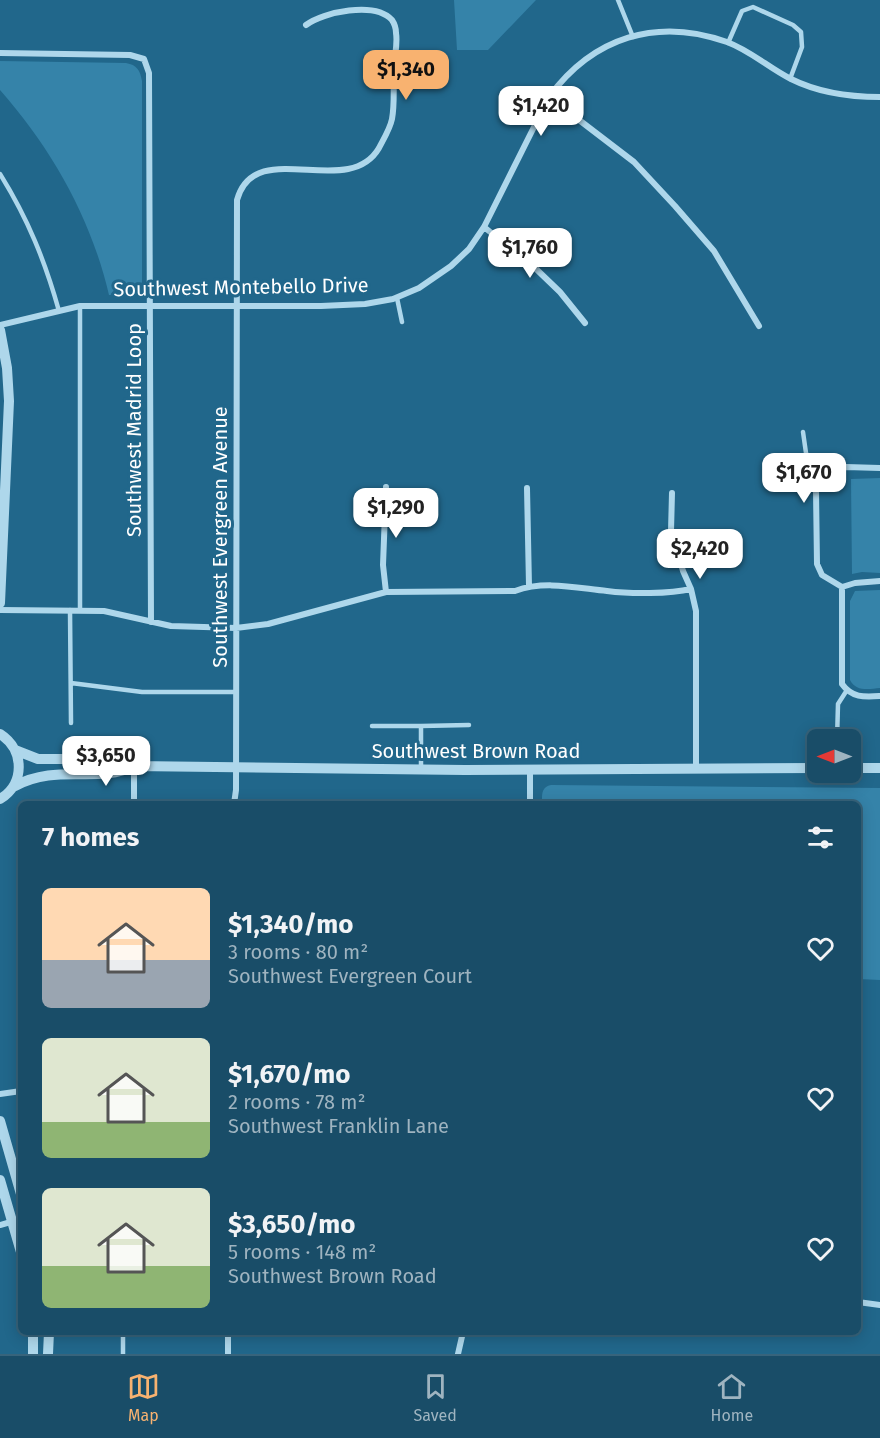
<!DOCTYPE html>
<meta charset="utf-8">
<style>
body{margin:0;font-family:"Fira Sans",sans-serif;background:#265771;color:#f1f3f6;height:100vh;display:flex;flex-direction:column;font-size:22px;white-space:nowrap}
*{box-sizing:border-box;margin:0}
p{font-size:20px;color:#9fb4c0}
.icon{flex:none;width:33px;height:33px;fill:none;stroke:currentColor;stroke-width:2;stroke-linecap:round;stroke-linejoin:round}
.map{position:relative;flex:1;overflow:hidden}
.side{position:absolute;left:18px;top:801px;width:843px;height:534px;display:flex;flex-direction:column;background:#194d68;border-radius:9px;box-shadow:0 3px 15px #0003,0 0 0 2px #37647c}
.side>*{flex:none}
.needle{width:39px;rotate:270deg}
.buttons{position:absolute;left:807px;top:729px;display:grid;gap:12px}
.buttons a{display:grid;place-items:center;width:54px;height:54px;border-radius:9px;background:#194d68;box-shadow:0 3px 15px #0003,0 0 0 2px #37647c;font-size:30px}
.price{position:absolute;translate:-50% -51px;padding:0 14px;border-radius:12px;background:#fff;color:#222;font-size:20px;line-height:39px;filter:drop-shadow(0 2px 3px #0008)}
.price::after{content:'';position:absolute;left:50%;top:36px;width:18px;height:14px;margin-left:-9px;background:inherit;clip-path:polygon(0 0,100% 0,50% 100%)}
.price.selected{background:#f8b270;color:#111}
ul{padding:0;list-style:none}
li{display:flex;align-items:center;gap:18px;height:150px;padding:0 24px}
li span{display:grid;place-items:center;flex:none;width:168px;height:120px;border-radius:9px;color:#555}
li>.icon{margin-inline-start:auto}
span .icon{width:72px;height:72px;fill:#fffc;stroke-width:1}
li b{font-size:26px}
h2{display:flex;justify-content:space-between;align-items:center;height:72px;padding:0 24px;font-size:26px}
.tabs{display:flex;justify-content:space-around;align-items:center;height:84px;border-top:2px solid #37647c;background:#194d68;font-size:16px;color:#9fb4c0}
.tabs a{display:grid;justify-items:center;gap:3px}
.tabs .selected{color:#f8b270}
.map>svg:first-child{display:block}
.green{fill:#3583a9}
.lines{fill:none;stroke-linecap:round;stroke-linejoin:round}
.service{stroke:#aed7eb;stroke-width:4.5}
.minor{stroke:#aed7eb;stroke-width:6}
.tertiary{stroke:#aed7eb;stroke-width:10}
.labels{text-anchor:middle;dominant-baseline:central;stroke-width:6;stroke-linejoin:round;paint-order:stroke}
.street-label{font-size:20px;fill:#fff;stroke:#21678b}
</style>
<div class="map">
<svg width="880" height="1354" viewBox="0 0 880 1354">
<rect width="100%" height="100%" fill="#21678b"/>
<path class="green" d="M454,0h82l-48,50h-31z
M0,61l126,2c11,2 14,7 16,18v208l-3,4 -6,2h-24c-18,-77 -57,-146 -109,-205z
M880,478v95l-18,-1 -10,2 -1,-95z
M880,590v98c-11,1 -24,4 -30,-8v-79l5,-10z
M551,785l329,3v192l-22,-1v-175h-316c0,-9 -1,-17 9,-19z"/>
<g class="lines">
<path class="service" d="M618,0l15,37
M728,43l14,-32 11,-4 40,18 8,7 1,15 -12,32
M0,174c28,45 45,87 59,137
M397,298l5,24
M80,306v304
M803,432l3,21 14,26
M70,610l1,113
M71,683l71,9h93
M372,726h49
M837,740l1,-36 9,-14
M421,770v-44l48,-1
M123,1332v22"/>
<path class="minor" d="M0,53l130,2 14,4 5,14 2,549
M549,97l85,65 41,44 39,45 45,75
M484,227l50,40 26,25 25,31
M0,325l80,-19h241l44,-2 28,-5 26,-11 32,-22 18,-17 15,-22 65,-130c44,-60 108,-80 178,-55 24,9 42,26 64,37 28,14 58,18 89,18
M386,487l-3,78 3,27
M527,488l2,98
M672,493l-1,38 12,40 8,18 5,22v158
M842,587l-20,-12 -5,-11 -1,-73 4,-12 11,-10 15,-2 34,1
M842,587v97c10,14 22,13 38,12
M842,587l13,-4 25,-2
M0,610l104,1 67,15 65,2 32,-4 118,-32 129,-1c30,-11 62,-3 92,0 23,3 63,3 84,-2
M530,770v34
M134,804v-38
M234,804l2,-14 1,-590c18,-65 111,1 142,-52 4,-8 11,-19 13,-29 3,-16 1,-33 2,-50 0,-12 4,-24 2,-36 0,-4 -2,-10 -4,-13 -17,-19 -69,-8 -86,5
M0,1094l21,-3
M0,1225l21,-6
M858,1302l22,3
M228,1332v22
M458,1354l5,-22"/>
<path class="tertiary" d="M0,330l7,38 2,33 -9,202
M0,734c25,16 25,50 0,65
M15,750l23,9h79l17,7 331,4 353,-2
M850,768h30
M15,786c42,-23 83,-2 119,-20
M0,1121l21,73
M0,1180l21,72
M33,1332v22
M48,1354l1,-22"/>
</g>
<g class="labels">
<g class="street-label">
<text transform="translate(241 287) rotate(-1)">Southwest Montebello Drive</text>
<text transform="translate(134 430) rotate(-90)">Southwest Madrid Loop</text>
<text transform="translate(220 537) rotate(-90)">Southwest Evergreen Avenue</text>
<text x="476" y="751">Southwest Brown Road</text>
</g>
</g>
</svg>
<div class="buttons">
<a><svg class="needle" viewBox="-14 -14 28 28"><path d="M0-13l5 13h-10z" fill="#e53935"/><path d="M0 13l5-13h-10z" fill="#9fb4c0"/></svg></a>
</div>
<b class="price selected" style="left:406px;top:101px">$1,340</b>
<b class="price" style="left:541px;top:137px">$1,420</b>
<b class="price" style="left:530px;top:279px">$1,760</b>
<b class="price" style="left:804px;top:504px">$1,670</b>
<b class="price" style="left:396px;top:539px">$1,290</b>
<b class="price" style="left:700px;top:580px">$2,420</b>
<b class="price" style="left:106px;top:787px">$3,650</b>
<section class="side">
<h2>7 homes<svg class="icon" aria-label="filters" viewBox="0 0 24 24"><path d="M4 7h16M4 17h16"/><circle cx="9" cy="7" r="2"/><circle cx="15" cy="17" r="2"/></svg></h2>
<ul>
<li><span style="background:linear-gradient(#ffd9b3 60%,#9aa5b1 0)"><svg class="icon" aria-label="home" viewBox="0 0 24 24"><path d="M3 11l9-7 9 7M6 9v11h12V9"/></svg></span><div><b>$1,340/mo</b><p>3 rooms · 80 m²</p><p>Southwest Evergreen Court</p></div><svg class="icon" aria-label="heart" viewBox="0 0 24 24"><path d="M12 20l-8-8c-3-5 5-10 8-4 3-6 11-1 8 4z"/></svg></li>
<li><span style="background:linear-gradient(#dfe7d0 70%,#8fb573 0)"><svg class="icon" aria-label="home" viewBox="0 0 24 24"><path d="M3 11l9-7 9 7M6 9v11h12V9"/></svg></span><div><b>$1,670/mo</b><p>2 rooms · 78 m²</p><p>Southwest Franklin Lane</p></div><svg class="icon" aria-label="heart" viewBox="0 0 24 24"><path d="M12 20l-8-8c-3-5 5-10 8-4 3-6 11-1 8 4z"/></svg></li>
<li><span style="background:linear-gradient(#dfe7d0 65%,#8fb573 0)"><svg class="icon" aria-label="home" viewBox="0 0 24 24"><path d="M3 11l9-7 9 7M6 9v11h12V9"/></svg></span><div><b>$3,650/mo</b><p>5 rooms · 148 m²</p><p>Southwest Brown Road</p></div><svg class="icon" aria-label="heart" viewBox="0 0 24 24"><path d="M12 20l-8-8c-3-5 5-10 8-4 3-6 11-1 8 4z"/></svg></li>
</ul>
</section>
</div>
<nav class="tabs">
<a class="selected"><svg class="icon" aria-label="map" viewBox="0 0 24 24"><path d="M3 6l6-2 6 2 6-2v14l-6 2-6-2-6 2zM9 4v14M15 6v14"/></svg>Map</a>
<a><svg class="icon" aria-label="saved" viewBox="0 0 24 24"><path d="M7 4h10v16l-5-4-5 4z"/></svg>Saved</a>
<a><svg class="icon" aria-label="home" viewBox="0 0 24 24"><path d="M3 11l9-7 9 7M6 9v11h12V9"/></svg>Home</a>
</nav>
